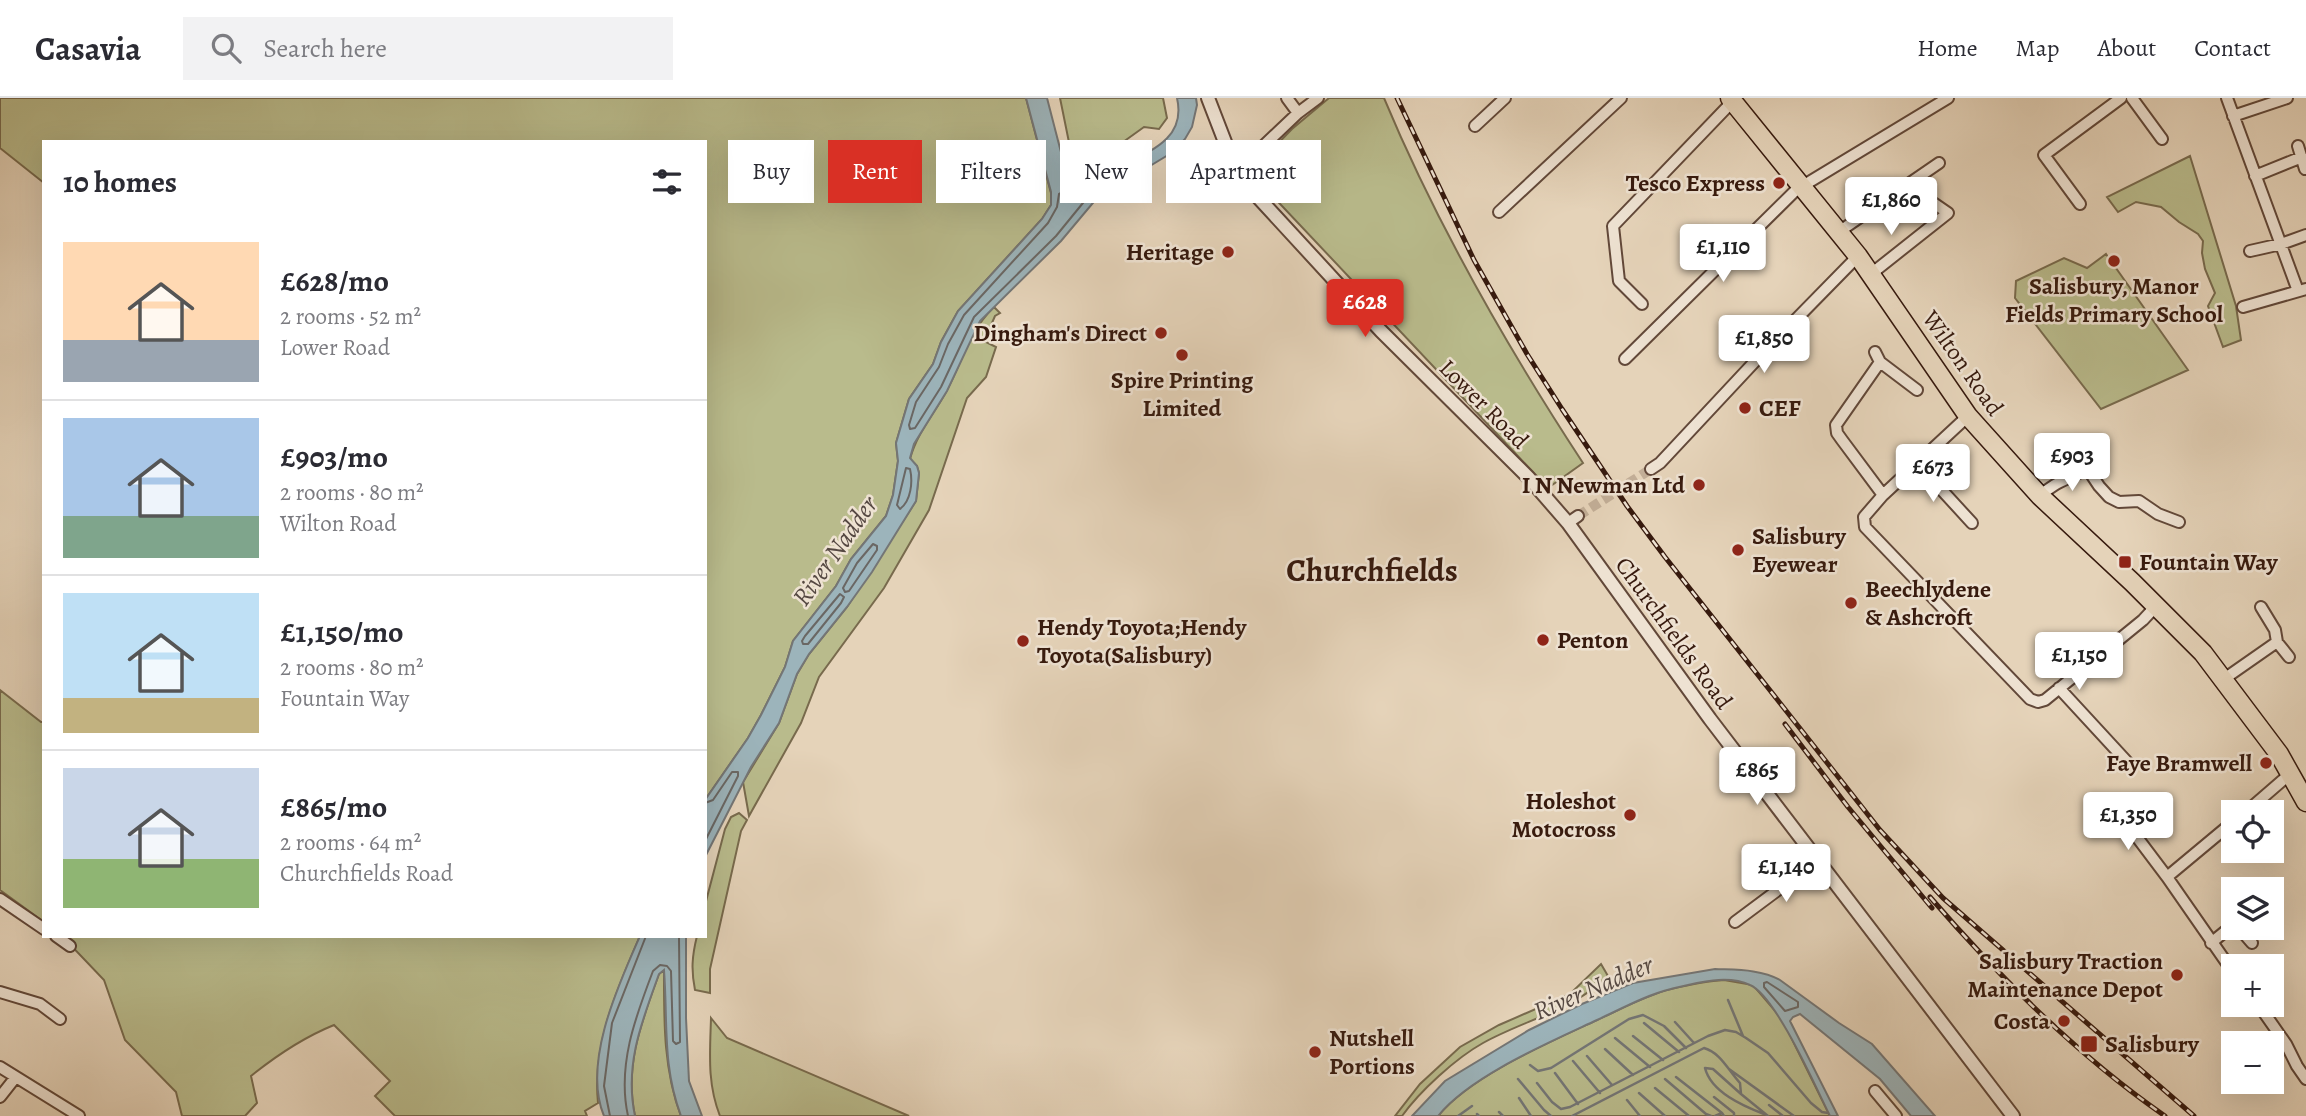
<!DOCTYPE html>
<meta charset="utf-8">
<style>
body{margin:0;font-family:Alegreya,serif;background:#f2f2f3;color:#2b2b33;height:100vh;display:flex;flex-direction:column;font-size:26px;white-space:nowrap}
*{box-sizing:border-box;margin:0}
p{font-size:23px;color:#7c7c81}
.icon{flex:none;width:38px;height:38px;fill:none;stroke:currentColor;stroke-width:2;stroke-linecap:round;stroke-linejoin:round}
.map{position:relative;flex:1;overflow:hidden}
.panel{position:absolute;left:42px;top:42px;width:665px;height:798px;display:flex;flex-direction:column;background:#fff;border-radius:0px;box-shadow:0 7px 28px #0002}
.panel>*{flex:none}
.guide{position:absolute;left:728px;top:42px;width:665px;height:63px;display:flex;gap:14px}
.fabs{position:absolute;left:2221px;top:702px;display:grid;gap:14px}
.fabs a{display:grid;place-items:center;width:63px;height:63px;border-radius:0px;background:#fff;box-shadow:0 7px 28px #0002;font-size:35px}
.price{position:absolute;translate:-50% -60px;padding:0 16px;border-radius:7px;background:#fff;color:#222;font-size:23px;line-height:46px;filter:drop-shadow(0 2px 4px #0008)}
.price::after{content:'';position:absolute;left:50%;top:42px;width:21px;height:16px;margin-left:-10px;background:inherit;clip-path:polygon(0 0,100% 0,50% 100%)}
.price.on{background:#d93025;color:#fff}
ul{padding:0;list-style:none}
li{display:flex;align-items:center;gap:21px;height:175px;padding:0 21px}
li+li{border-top:2px solid #e1e1e2}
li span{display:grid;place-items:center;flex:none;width:196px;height:140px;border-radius:0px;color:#555}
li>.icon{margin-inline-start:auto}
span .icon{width:84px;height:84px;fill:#fffc;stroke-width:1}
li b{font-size:30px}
h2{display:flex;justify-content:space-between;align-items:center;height:84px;padding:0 21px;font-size:30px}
.tag{padding:0 24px;border-radius:0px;background:#fff;box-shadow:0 7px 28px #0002;font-size:24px;line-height:63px}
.tag.on{background:#d93025;color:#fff}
header{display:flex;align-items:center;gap:42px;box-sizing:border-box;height:98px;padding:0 35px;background:#fff;border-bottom:2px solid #e1e1e2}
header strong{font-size:33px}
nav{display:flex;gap:38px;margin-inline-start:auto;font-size:24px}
.search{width:490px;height:63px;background:#f2f2f3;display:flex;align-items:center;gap:18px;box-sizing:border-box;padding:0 24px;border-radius:0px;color:#7c7c81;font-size:26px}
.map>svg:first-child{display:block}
.green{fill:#b9bb8c;stroke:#786a4d;stroke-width:2}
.water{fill:#9cb4bb;stroke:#747676;stroke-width:2}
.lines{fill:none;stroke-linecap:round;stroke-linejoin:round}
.shore{stroke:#6a6764;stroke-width:2}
.stream{stroke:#747676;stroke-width:2.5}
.minor-tunnel{stroke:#c2ae97;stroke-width:10;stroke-dasharray:10 5;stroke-linecap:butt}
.minor-casing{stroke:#624839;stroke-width:14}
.tertiary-casing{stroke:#624839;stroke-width:16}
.trunk-casing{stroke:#371a0e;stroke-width:21}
.minor{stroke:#eee2d2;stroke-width:10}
.tertiary{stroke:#eee2d2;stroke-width:12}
.trunk{stroke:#e5d3b9;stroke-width:18}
.rail-casing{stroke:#371a0e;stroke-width:5}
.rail{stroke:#eee2d2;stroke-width:2.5;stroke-dasharray:8;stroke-linecap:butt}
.poi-dot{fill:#8f2418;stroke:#eee2d2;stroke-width:2.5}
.labels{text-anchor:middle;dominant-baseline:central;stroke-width:5;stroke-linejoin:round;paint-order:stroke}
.poi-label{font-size:24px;font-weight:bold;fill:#371a0e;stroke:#eee2d2;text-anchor:end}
.street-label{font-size:24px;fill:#371a0e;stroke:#eee2d2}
.water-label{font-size:26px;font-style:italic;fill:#554842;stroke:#eee2d2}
.district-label{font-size:32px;font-weight:bold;fill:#371a0e;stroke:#eee2d2}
</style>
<header>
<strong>Casavia</strong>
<div class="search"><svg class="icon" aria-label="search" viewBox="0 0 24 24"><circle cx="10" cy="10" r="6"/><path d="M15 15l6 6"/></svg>Search here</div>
<nav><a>Home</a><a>Map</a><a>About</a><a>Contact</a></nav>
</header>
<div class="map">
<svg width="2306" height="1018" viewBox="0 0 2306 1018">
<rect width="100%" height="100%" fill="#e5d3b9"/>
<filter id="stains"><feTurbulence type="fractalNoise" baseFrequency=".00286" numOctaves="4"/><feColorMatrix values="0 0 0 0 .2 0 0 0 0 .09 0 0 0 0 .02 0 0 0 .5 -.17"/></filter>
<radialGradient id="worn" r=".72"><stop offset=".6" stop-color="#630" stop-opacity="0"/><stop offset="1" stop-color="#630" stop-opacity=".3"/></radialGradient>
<path class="green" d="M0,0h1026l25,95v12l-9,14 -84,92 -17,31 -8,22 -24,35 -13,44 2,18 -5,34 -7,21 -35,43 -15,27 -43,55 -8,26 -24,48 -13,23 -43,62v-658h-661v41l-44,-35z
M1060,0h103l4,20 -8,11 -15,-2 -64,46 -6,-6z
M1329,0h55c53,127 123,249 199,365l-35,25 -298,-316 42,-43z
M2190,58l46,150 5,34 -18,7 -15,-41 7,-13 -10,-24 -3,-16 1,-12 -5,-7 -19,-12 -18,-15 -25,-5 -18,10 -11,-15z
M2106,156l82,116 -87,39 -86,-111 1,-17 48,-23 23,10z
M994,209l6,6 -5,3 -11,25 12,6 -10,30 -19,21 -38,112 -45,78 -65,89 -18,46 -52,93 -6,-34 36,-59 18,-49 12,-20 38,-47 69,-106 3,-28 -2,-7 -7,-7c7,-26 24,-45 36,-67 17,-31 22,-60 48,-85z
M0,592l41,32h3v200l-44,-32z
M739,715l8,7 -6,11 -31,138v24l-15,-3c-4,-20 -3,-34 2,-54h8v-31l20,-76 6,-12z
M62,838h578c-23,53 -48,108 -42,167l-13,8 2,5h-192l-20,-20 15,-15 -56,-56c-32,13 -57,30 -83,51l6,27 -12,13h-63l-6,-24 -51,-52 -21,-60z
M1601,866l7,12c-34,34 -84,44 -125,67 -27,15 -63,48 -81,73h-7l25,-32 40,-37 39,-22 71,-31z
M664,872c0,49 -1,99 17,146h-46c-11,-51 7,-95 24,-142z
M1724,882l29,5 29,34 48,97h-392c32,-40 112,-74 159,-96 24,-11 49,-25 74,-31 17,-4 36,-8 53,-9z
M711,920l16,20 182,78h-189c-13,-33 -10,-63 -9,-98z"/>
<path class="water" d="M1026,0h21l24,93c19,-8 36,-18 54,-27 28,-14 61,-27 52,-66h19l1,7 -5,22 -7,12 -12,13 -76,46 -36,43 -81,80 -33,70 -33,53 -4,14 7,8 2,7 -3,28 -44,71 -25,35 -38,47 -12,20 -18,49 -28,44 -46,90v-57l43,-62 13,-23 24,-48 8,-26 43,-55 15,-27 35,-43 7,-21 5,-34 -2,-18 13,-44 24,-35 8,-22 17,-31 84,-92 9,-14v-13z
M640,838h46v82l3,63 13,35h-21c-19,-51 -13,-94 -17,-146l-5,4c-17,47 -35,91 -24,142h-31c-22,-53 14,-130 36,-180z
M1715,871c21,1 46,0 65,11l59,43 33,21 63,72h-24l-31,-37 -80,-65 -7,3 -3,4 48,95h-8c-14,-28 -54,-120 -80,-131 -23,-11 -55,-2 -79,4 -25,6 -50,20 -74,31 -47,22 -127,56 -159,96h-26l33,-35 84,-51 53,-26 51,-21z"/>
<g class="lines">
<path class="shore" d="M1063,94l9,5 12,-4 3,5 -31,38 -82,81 -33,70 -26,41 -5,1 -1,-4 7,-23 23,-35 9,-23 16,-29 84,-92 9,-16 2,-13z
M906,370l4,1c3,13 1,32 -10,40l-3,-4z
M873,446l4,2v4l-28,41 -4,1 -2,-4 14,-25z
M840,496l4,3 -3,6 -33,41h-5l-1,-3 3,-5z
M705,705l8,-3 19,-28h6v4l-33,65
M1767,884l31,20v5l-13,4 -21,-24v-4z
M610,1018l-6,-30 8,-63 34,-87
M628,1018c-11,-50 7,-98 25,-145l7,-6 7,1 4,5 2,70 3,3 4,-2 -1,-106"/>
<path class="stream" d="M1728,902l15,36
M1675,924l19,21
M1644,925l35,29
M1633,938l30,24
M1615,940l35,29
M1605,951l28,26
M1587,958l25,29
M1573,963l27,32
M1530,967l8,6 13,-3 78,-49 14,-4 21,11 22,22
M1729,971l65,47
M1555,975l23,31
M1676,979l46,36
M1518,981l26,31 7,6
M1665,981l41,35 5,2
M1537,985l15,19 9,7 9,-2 138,-71 17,-6 11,2 10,6 22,15 43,50 11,9 6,1
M1655,990l34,28
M1639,995l26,23
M1741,996l-28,-25 -8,-1c6,24 38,38 59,46
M1714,999l20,16v3
M1519,1000l12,18
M1627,1002l13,16
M1769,1007l14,11
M1499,1014l4,4
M1477,1016l2,2
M1458,1018l14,-10
M1572,1018l132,-68c17,5 24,22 36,35l1,11 27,22
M1715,1018l7,-3 2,3"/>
<path class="minor-tunnel" d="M1578,418l73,-47"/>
<defs>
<path id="minor" d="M1287,0l11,15
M2132,0l30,41
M2227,0l71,193
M2233,18l54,-18
M1475,28l30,-28
M2298,48l7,23
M1237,73l61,-58 20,-15
M2255,78l47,-19
M2080,106l-36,-49 77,-57
M1499,114l122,-114
M1840,133l99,-68
M2250,153l31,-7 25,-9
M1871,176l77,-61 -16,-11
M1642,206l-23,-23 -6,-55 120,-125
M2243,209l63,-18
M1875,254l5,10 -44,63 1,8 5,7 41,55
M1625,261l171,-169 152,-92
M1880,264l37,28
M1968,318l-85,79 -19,22 1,10 165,172 8,3 7,-2 98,-80 13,-14
M1917,365l55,60
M1651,371l9,-6 100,-107 98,-100
M2040,398c17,-16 29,-16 47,-28l12,18 10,11 10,5 20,-1 19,13 21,8
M1568,425l10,-7
M2277,544l12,15
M2224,581l53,-37 -2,-12 -14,-23
M2059,590l70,76
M2115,710l52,69 66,95
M2246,714l45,-39
M2167,779l66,-55
M2272,794l5,-4
M0,801l44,30
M1735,824l83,-62
M2239,830l13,15
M56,838l14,10
M2211,845l22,-18
M0,894l40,12 20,15
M2258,906l28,40 11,22 9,13
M0,969l79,49
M1875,993l21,25
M0,999l15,-19"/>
<path id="tertiary" d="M1208,0l22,57 14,27 137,149 147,146 40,46 142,196 303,397"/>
<path id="trunk" d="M1730,0l128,158 110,160 72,80 92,86 71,71 76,101 27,48"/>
</defs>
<use href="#minor" class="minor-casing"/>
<use href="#tertiary" class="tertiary-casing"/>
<use href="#trunk" class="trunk-casing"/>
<use href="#minor" class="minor"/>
<use href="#tertiary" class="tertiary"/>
<use href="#trunk" class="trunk"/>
<defs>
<path id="rail" d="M1397,0l77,162 53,94 35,55 65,97 38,51 215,273 63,68 251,218
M1785,626l63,83 84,101
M1930,799c70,81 147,158 235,219"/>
</defs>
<use href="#rail" class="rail-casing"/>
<use href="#rail" class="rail"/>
</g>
<g class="poi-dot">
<circle cx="1779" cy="85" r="7"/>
<circle cx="1228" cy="154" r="7"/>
<circle cx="2114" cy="163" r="7"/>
<circle cx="1161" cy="235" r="7"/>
<circle cx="1182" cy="257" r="7"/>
<circle cx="1745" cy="310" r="7"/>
<circle cx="1699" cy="387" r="7"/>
<circle cx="1738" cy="452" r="7"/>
<rect x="2118" y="457" width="14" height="14" rx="3.5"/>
<circle cx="1851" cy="505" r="7"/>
<circle cx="1543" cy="542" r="7"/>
<circle cx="1023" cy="543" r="7"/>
<circle cx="2266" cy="665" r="7"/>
<circle cx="1630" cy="717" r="7"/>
<circle cx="2177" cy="877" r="7"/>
<circle cx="2064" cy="923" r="7"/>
<rect x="2080" y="937" width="18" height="18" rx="3.5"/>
<circle cx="1315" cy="954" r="7"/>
</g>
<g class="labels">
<g class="poi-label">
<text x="1765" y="85">Tesco Express</text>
<text x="1214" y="154">Heritage</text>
<text x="2114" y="188" text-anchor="middle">Salisbury, Manor<tspan x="2114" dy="28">Fields Primary School</tspan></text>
<text x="1147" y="235">Dingham's Direct</text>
<text x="1182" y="282" text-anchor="middle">Spire Printing<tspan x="1182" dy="28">Limited</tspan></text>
<text x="1759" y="310" text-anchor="start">CEF</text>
<text x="1685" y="387">I N Newman Ltd</text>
<text x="1752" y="438" text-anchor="start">Salisbury<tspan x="1752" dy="28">Eyewear</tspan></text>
<text x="2139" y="464" text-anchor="start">Fountain Way</text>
<text x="1865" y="491" text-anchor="start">Beechlydene<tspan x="1865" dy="28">&amp; Ashcroft</tspan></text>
<text x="1037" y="529" text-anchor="start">Hendy Toyota;Hendy<tspan x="1037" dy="28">Toyota(Salisbury)</tspan></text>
<text x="1557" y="542" text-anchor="start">Penton</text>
<text x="2252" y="665">Faye Bramwell</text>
<text x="1616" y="703">Holeshot<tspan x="1616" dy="28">Motocross</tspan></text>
<text x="2163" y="863">Salisbury Traction<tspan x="2163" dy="28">Maintenance Depot</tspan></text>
<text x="2050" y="923">Costa</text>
<text x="1329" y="940" text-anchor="start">Nutshell<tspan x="1329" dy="28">Portions</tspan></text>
<text x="2105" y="946" text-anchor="start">Salisbury</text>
</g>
<g class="street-label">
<text transform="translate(1963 265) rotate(55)">Wilton Road</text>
<text transform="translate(1484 306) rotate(45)">Lower Road</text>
<text transform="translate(1674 535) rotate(54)">Churchfields Road</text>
</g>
<g class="water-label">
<text transform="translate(835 453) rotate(-55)">River Nadder</text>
<text transform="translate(1593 890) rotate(-23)">River Nadder</text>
</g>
<g class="district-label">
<text x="1372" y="472">Churchfields</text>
</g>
</g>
<rect width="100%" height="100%" filter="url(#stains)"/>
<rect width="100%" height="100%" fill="url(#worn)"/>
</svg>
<div class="fabs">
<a><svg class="icon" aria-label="locate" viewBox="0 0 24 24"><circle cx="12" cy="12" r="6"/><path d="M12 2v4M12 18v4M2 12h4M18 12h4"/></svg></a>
<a><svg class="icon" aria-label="layers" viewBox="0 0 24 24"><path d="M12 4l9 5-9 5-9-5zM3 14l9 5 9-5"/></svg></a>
<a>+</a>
<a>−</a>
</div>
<b class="price" style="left:1891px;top:139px">£1,860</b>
<b class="price" style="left:1723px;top:186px">£1,110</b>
<b class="price on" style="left:1365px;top:241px">£628</b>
<b class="price" style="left:1764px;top:277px">£1,850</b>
<b class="price" style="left:2072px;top:395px">£903</b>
<b class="price" style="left:1933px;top:406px">£673</b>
<b class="price" style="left:2079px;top:594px">£1,150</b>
<b class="price" style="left:1757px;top:709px">£865</b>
<b class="price" style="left:2128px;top:754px">£1,350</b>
<b class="price" style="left:1786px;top:806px">£1,140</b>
<div class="guide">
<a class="tag">Buy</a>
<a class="tag on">Rent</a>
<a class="tag">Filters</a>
<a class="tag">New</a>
<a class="tag">Apartment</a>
</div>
<section class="panel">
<h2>10 homes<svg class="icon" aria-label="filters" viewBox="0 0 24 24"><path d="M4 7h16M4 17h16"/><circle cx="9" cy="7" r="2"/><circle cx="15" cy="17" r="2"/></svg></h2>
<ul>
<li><span style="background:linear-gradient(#ffd9b3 70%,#9aa5b1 0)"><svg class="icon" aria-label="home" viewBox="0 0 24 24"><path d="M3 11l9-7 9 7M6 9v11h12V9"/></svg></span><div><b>£628/mo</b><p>2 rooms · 52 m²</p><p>Lower Road</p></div></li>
<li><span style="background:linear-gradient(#a9c7e8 70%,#7fa58c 0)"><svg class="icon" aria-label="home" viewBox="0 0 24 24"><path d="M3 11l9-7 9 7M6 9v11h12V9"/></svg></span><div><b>£903/mo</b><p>2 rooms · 80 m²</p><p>Wilton Road</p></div></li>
<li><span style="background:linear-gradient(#bfe0f5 75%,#c2b280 0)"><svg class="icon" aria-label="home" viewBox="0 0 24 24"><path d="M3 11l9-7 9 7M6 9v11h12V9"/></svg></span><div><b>£1,150/mo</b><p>2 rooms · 80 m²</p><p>Fountain Way</p></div></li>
<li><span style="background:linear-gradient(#c9d6e8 65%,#8fb573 0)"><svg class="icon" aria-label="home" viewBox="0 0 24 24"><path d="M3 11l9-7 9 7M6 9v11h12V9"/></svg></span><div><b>£865/mo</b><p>2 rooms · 64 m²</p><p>Churchfields Road</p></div></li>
</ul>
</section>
</div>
